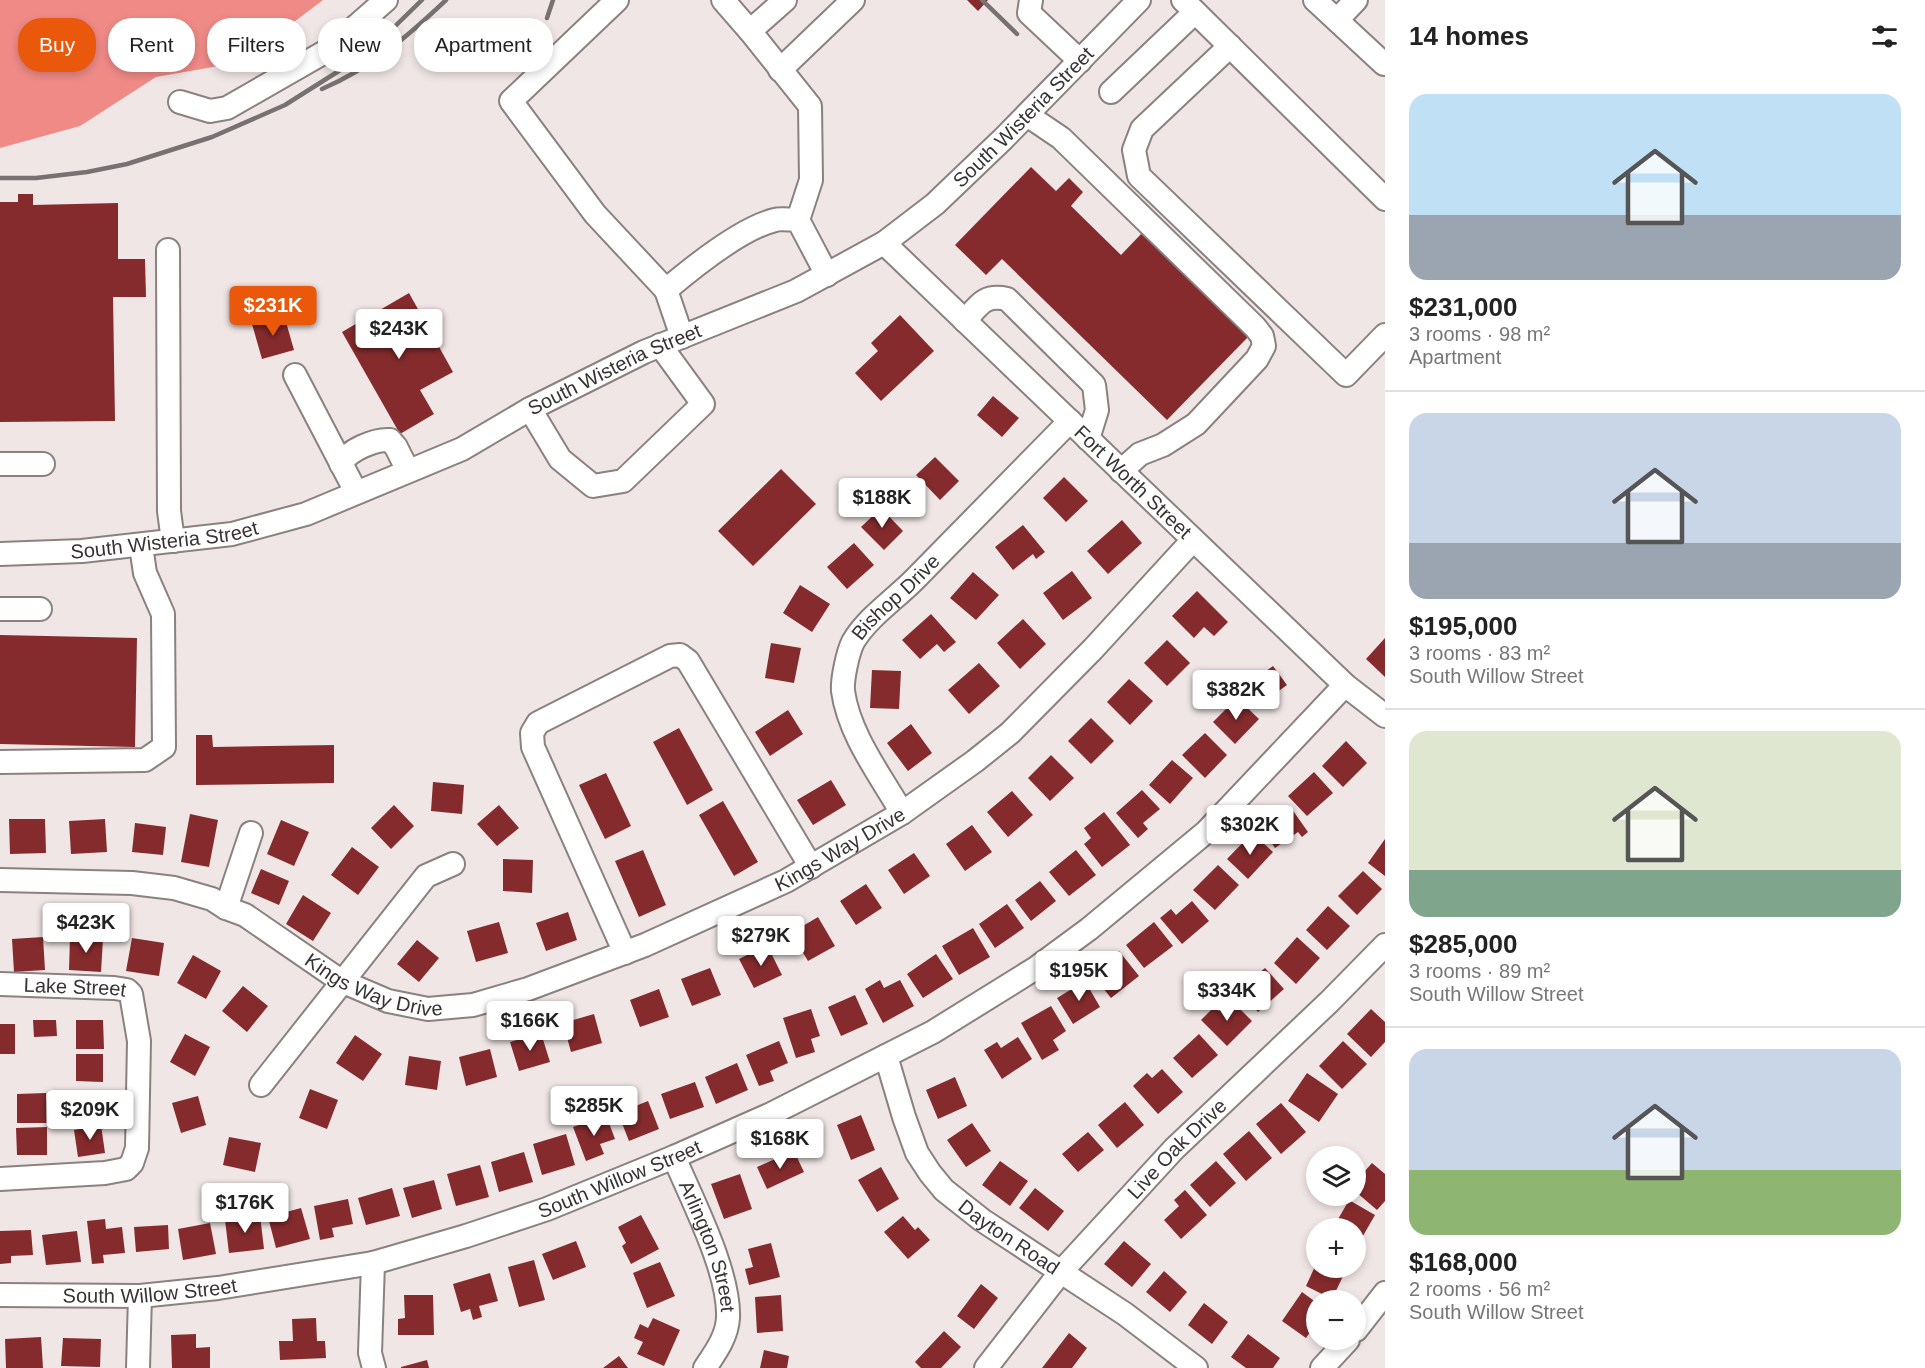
<!DOCTYPE html>
<meta charset="utf-8">
<style>
body{margin:0;font-family:Helvetica,sans-serif;background:#f2f2f2;color:#222;height:100vh;display:flex;flex-direction:column;font-size:22px;white-space:nowrap}
*{box-sizing:border-box;margin:0}
p{font-size:20px;color:#767676}
.icon{flex:none;width:33px;height:33px;fill:none;stroke:currentColor;stroke-width:2;stroke-linecap:round;stroke-linejoin:round}
.map{position:relative;flex:1;overflow:hidden}
.sheet{display:flex;flex-direction:column;background:#fff;width:540px}
.sheet>*{flex:none}
.banner{position:absolute;left:18px;top:18px;width:570px;height:54px;display:flex;gap:12px}
.tools{position:absolute;left:1306px;top:1146px;display:grid;gap:12px}
.tools a{display:grid;place-items:center;width:60px;height:60px;border-radius:50%;background:#fff;box-shadow:0 3px 9px #0003;font-size:30px}
.price{position:absolute;translate:-50% -51px;padding:0 14px;border-radius:6px;background:#fff;color:#222;font-size:20px;line-height:39px;filter:drop-shadow(0 2px 3px #0008)}
.price::after{content:'';position:absolute;left:50%;top:36px;width:18px;height:14px;margin-left:-9px;background:inherit;clip-path:polygon(0 0,100% 0,50% 100%)}
.price.current{background:#ea580c;color:#fff}
ul{padding:0;list-style:none}
li{display:grid;align-content:center;gap:12px;height:318px;padding:0 24px}
li+li{border-top:2px solid #e0e0e0}
li span{display:grid;place-items:center;height:186px;border-radius:18px;color:#555}
li>.icon{margin-inline-start:auto}
span .icon{width:108px;height:108px;fill:#fffc;stroke-width:1}
li b{font-size:26px}
h2{display:flex;justify-content:space-between;align-items:center;height:72px;padding:0 24px;font-size:26px}
.chip{padding:0 21px;border-radius:24px;background:#fff;box-shadow:0 3px 9px #0003;font-size:21px;line-height:54px}
.chip.current{background:#ea580c;color:#fff}
main{display:flex;flex:1;min-height:0}
.map>svg:first-child{display:block}
.forest{fill:#ef8a87}
.building{fill:#852b2d}
.lines{fill:none;stroke-linecap:round;stroke-linejoin:round}
.minor-casing{stroke:#8a8180;stroke-width:26}
.minor{stroke:#fff;stroke-width:22}
.rail{stroke:#777171;stroke-width:4.5}
.labels{text-anchor:middle;dominant-baseline:central;stroke-width:6;stroke-linejoin:round;paint-order:stroke}
.street-label{font-size:20px;fill:#373333;stroke:#f0e6e5}
</style>
<main>
<div class="map">
<svg width="1385" height="1368" viewBox="0 0 1385 1368">
<rect width="100%" height="100%" fill="#f0e6e5"/>
<path class="forest" d="M0,0h323l-82,62 -85,15 -76,49 -80,22z"/>
<path class="building" d="M967,0h21l-10,11z
M1031,167l25,24 13,-13 14,14 -12,14 50,49 21,-22 106,104 -81,83 -165,-161 -16,16 -31,-30z
M18,194h15v11l85,-2v56h27l1,38h-33l2,124 -115,1v-220h18z
M409,293l44,79 -33,18 14,24 -34,20 -58,-102z
M284,315l10,35 -32,9 -10,-35z
M900,315l34,36 -53,50 -26,-28 23,-22 -7,-8z
M993,396l26,22 -17,19 -25,-22z
M935,457l24,24 -19,19 -24,-25z
M781,469l35,35 -63,62 -35,-35z
M1064,477l24,24 -22,21 -23,-24z
M881,508l22,23 -19,19 -23,-23z
M1122,520l20,23 -34,31 -21,-23z
M1023,525l22,27 -9,7 -3,-5 -20,16 -18,-23z
M854,543l20,22 -27,24 -20,-22z
M1072,571l20,27 -29,22 -20,-27z
M973,572l26,23 -23,25 -26,-22z
M800,585l30,19 -18,28 -29,-19z
M1197,591l31,31 -14,14 -10,-9 -10,11 -22,-22z
M931,614l25,28 -12,10 -7,-8 -17,15 -18,-19z
M1023,619l23,25 -26,25 -23,-26z
M0,635l137,3 -2,109 -135,-3z
M1385,638v39l-19,-18z
M1167,640l23,23 -23,23 -23,-23z
M771,643l30,5 -7,35 -29,-5z
M979,663l21,23 -31,28 -21,-24z
M1273,666l14,19 -28,20 -14,-19z
M872,670l29,1 -2,38 -29,-1z
M1129,679l24,22 -23,24 -23,-23z
M1237,698l22,21 -24,25 -22,-22z
M788,710l15,24 -33,22 -15,-24z
M1091,718l23,23 -23,23 -23,-23z
M911,724l21,29 -24,18 -21,-28z
M679,728l34,62 -26,15 -34,-63z
M1205,733l22,22 -22,23 -23,-23z
M196,735h16l1,12 121,-2v38l-138,2z
M1346,741l21,22 -24,24 -21,-21z
M1051,755l23,23 -24,23 -22,-23z
M1172,760l21,18 -23,26 -21,-19z
M1314,772l19,21 -26,23 -19,-20z
M606,773l25,53 -26,13 -26,-54z
M831,780l15,25 -33,20 -16,-25z
M433,782l31,3 -2,29 -31,-3z
M1142,790l18,19 -17,14 5,6 -10,9 -22,-25z
M1012,791l21,24 -25,22 -21,-25z
M723,801l35,61 -24,14 -35,-61z
M394,805l20,21 -23,23 -20,-21z
M499,805l20,23 -22,18 -20,-22z
M1289,805l19,27 -6,5 -4,-5 -23,16 -15,-22z
M1104,812l26,33 -28,22 -18,-23 7,-6 -7,-10z
M190,814l28,6 -9,47 -28,-5z
M9,819h36l1,34 -36,1z
M105,819l2,33 -36,2 -2,-33z
M281,820l28,12 -15,34 -27,-12z
M135,823l31,4 -3,28 -31,-3z
M972,825l20,27 -27,19 -19,-27z
M1252,833l21,19 -25,27 -21,-20z
M1385,839v37l-17,-13z
M352,847l27,20 -21,28 -27,-20z
M643,850l23,55 -27,12 -24,-56z
M1076,850l20,25 -27,21 -20,-24z
M914,853l16,23 -26,18 -16,-24z
M503,859l30,1 -1,33 -29,-2z
M1218,865l21,20 -24,25 -22,-20z
M261,869l28,12 -10,24 -28,-12z
M1363,871l19,18 -25,26 -19,-19z
M1040,881l16,20 -25,20 -16,-21z
M866,884l16,24 -26,17 -16,-24z
M303,895l28,18 -18,28 -27,-17z
M1192,901l17,20 -27,23 -22,-26 11,-9 5,6z
M1007,904l17,24 -29,20 -16,-24z
M1328,906l22,20 -23,24 -21,-20z
M568,912l9,28 -31,11 -10,-28z
M818,917l17,29 -27,15 -17,-28z
M499,922l9,31 -32,9 -9,-31z
M1154,922l19,24 -29,22 -18,-23z
M973,928l17,29 -31,18 -17,-29z
M43,937l2,33 -31,2 -2,-33z
M70,937l33,2 -2,33 -32,-2z
M1297,937l23,21 -24,26 -22,-21z
M132,938l32,5 -5,33 -33,-5z
M417,940l22,18 -20,24 -22,-18z
M767,945l15,30 -28,13 -15,-29z
M1119,951l20,25 -28,22 -20,-25z
M936,954l17,25 -30,19 -16,-24z
M193,955l28,16 -15,28 -29,-16z
M710,968l11,27 -29,11 -11,-27z
M1265,968l19,21 -26,23 -19,-22z
M880,980l4,8 16,-8 14,26 -31,17 -18,-34z
M1085,981l15,26 -27,17 -16,-26z
M243,986l25,20 -21,26 -25,-21z
M659,989l10,28 -29,10 -10,-27z
M855,995l13,29 -27,12 -13,-29z
M1230,999l22,22 -25,25 -26,-26 13,-13 5,4z
M1051,1006l15,25 -13,9 6,10 -17,10 -21,-37z
M811,1009l9,27 -9,3 4,13 -19,6 -13,-40z
M1371,1009l14,13v20l-14,15 -24,-23z
M594,1014l8,29 -31,9 -8,-29z
M33,1020h23l1,16 -23,1z
M76,1020h27l1,29h-28z
M0,1024h15v30h-15z
M541,1033l9,29 -31,9 -9,-29z
M185,1034l25,13 -15,29 -25,-14z
M1199,1034l19,21 -26,23 -19,-20z
M355,1035l27,19 -19,27 -27,-18z
M1018,1037l14,22 -30,20 -18,-29 13,-8 4,6z
M779,1041l9,22 -18,8 4,10 -15,5 -13,-31z
M1343,1041l24,23 -25,25 -23,-23z
M490,1049l7,28 -31,9 -7,-29z
M76,1054h27v28l-27,-1z
M409,1056l32,5 -4,29 -32,-5z
M737,1063l11,27 -32,14 -11,-27z
M1162,1069l21,23 -25,22 -25,-28 14,-13 5,5z
M1307,1073l31,21 -19,28 -31,-21z
M955,1077l12,29 -29,13 -12,-29z
M695,1082l9,25 -34,12 -9,-25z
M310,1089l28,11 -11,29 -28,-11z
M46,1093l1,30h-30v-29z
M76,1093l28,1 -1,30 -28,-1z
M198,1096l8,29 -25,8 -9,-30z
M648,1101l11,28 -30,12 -11,-28z
M1125,1102l19,23 -27,23 -19,-23z
M1281,1103l25,29 -25,22 -25,-30z
M606,1115l9,24 -15,5 4,10 -18,7 -13,-34z
M861,1115l14,35 -24,10 -14,-35z
M972,1123l19,28 -25,16 -19,-27z
M101,1125l4,28 -27,4 -4,-27z
M47,1127v28h-30l-1,-27z
M1249,1131l23,27 -26,23 -23,-27z
M1088,1132l16,18 -26,22 -16,-18z
M566,1134l9,31 -33,10 -9,-31z
M229,1137l32,6 -6,29 -32,-7z
M794,1151l10,21 -37,17 -10,-22z
M524,1152l9,30 -34,10 -8,-30z
M1000,1161l28,20 -18,25 -28,-21z
M1216,1161l20,22 -26,24 -20,-22z
M1372,1163l13,11v27l-8,9 -21,-18v-11z
M480,1165l9,32 -33,9 -9,-32z
M881,1167l18,32 -22,13 -19,-32z
M740,1174l12,35 -28,10 -13,-35z
M434,1180l8,29 -30,9 -9,-30z
M392,1188l8,28 -34,9 -8,-27z
M1035,1188l29,23 -16,20 -29,-23z
M1185,1190l22,25 -26,24 -17,-19 15,-14 -5,-6z
M348,1199l5,25 -21,4 2,9 -14,3 -6,-34z
M1349,1200l26,15 -19,33v-20h-23z
M301,1208l9,31 -34,9 -8,-31z
M260,1215l4,34 -35,4 -4,-33z
M641,1215l18,34 -28,15 -9,-18 4,-3 -8,-16z
M903,1216l12,14 3,-3 12,13 -22,19 -24,-27z
M105,1219l1,10 16,-2 3,26 -22,2 1,8 -12,1 -5,-43z
M210,1223l6,31 -33,6 -5,-31z
M168,1225l1,24 -33,3 -2,-25z
M31,1230l2,25 -22,1v7l-11,1v-33z
M77,1231l4,31 -35,3 -4,-30z
M576,1241l10,26 -33,13 -11,-26z
M1124,1241l27,23 -19,23 -28,-23z
M771,1243l9,34 -31,8 -4,-16 8,-2 -5,-18z
M534,1260l11,40 -26,7 -11,-40z
M660,1262l15,34 -28,12 -14,-35z
M1317,1262v6h30l-15,31 -26,-13z
M1164,1271l23,21 -17,20 -24,-20z
M490,1273l8,28 -19,5 3,11 -9,3 -3,-11 -9,3 -8,-28z
M981,1284l17,14 -24,31 -17,-13z
M1302,1292l15,11v19l-11,16 -24,-17z
M404,1295h29l1,40h-36v-16l7,-1z
M781,1295l2,36 -26,2 -2,-36z
M1204,1303l24,19 -16,22 -24,-19z
M316,1318l1,23h8l1,17 -46,2 -1,-19h14l-1,-22z
M653,1318l27,12 -16,36 -27,-12 6,-12 -9,-4 6,-14 8,4z
M944,1331l17,16 -20,21h-20l-6,-6z
M1069,1333l18,15 -15,20h-30z
M196,1334v14l14,-1v21h-38l-1,-33z
M1248,1334l32,24 -7,10h-27l-15,-11z
M41,1337l2,31h-37l-1,-29z
M63,1338l38,1 -1,28 -39,-1z
M764,1350l25,6 -2,12h-27z
M619,1356l9,12h-25z
M427,1360l2,8h-28v-1z"/>
<g class="lines">
<defs>
<g id="minor">
<path d="M617,0l-106,101 84,113 71,76"/>
<path d="M723,0l27,31"/>
<path d="M785,0l-35,31 60,75 1,74 -13,40"/>
<path d="M1031,0l-2,13 51,48"/>
<path d="M1183,0l202,199"/>
<path d="M1315,0l69,64 1,-1"/>
<path d="M1337,20l19,-20"/>
<path d="M1230,46l-88,83 -8,21 5,26 207,199 39,-40"/>
<path d="M780,70l73,-70"/>
<path d="M1111,92l84,-80"/>
<path d="M180,102l30,9 17,-3 103,-59 56,-49"/>
<path d="M1027,115l34,23 194,189 7,9 2,10 -7,13 -61,65 -33,21 -23,9 -19,17"/>
<path id="s1" d="M884,243l461,442 40,31"/>
<path d="M168,250l1,261 4,30"/>
<path d="M965,321c14,-16 19,-27 42,-22l87,86 3,25 -9,29"/>
<path d="M682,337l-16,-47c26,-22 76,-62 109,-70 6,-2 15,0 23,0l29,55"/>
<path d="M295,375l61,117"/>
<path d="M530,409l30,50 33,27 30,-5 80,-77 -43,-59"/>
<path d="M0,464h43"/>
<path d="M341,464c7,-14 34,-25 49,-24l6,7 12,24"/>
<path id="s2" d="M0,554l82,-3 150,-17 74,-20 156,-65 68,-40 114,-57 152,-61 88,-48 51,-39 68,-65 136,-139"/>
<path d="M0,609h40"/>
<path d="M0,762l145,-2 19,-13 -1,-133 -18,-41 -4,-27"/>
<path id="s3" d="M902,813c-21,-37 -53,-78 -59,-122 -1,-12 5,-39 10,-49 14,-24 41,-42 61,-62 52,-53 104,-106 156,-159"/>
<path id="s4" d="M0,880l132,3 42,5 38,11 14,9 19,7 96,66 47,20 40,8 45,-4 55,-16 117,-44 141,-64 116,-68 73,-52 35,-28 83,-84 100,-109"/>
<path d="M226,908l25,-75"/>
<path d="M625,953l-92,-206 -1,-14 6,-10 132,-67 10,-1 8,6 123,206"/>
<path id="s5" d="M0,984l114,4 13,2 4,4 8,47 -2,107 -5,15 -6,6 -21,4 -105,6"/>
<path id="s6" d="M886,1056l18,61 13,36 13,20 14,17 38,30 143,94 71,54"/>
<path d="M261,1085l165,-209 27,-12"/>
<path id="s7" d="M674,1157c18,43 56,115 54,161 -1,19 -13,35 -23,50"/>
<path d="M373,1263l-3,90 4,15"/>
<path id="s8" d="M0,1295l140,1 78,-8 155,-25 93,-27 81,-27 127,-52 95,-42 164,-83 103,-64 53,-39 117,-97 139,-147"/>
<path d="M1356,1330l29,-37"/>
<path d="M138,1368l2,-72"/>
<path id="s9" d="M986,1368l74,-95 114,-124 155,-147 56,-57"/>
<path d="M1322,1368l26,-28"/>
</g>
</defs>
<use href="#minor" class="minor-casing"/>
<use href="#minor" class="minor"/>
<path class="rail" d="M982,0l35,34
M547,18l6,-18
M322,89c49,-21 86,-53 124,-89
M0,178h36l51,-6 40,-8 85,-27 73,-32 68,-43 33,-27 36,-35"/>
</g>
<g class="labels">
<g class="street-label">
<text stroke="none"><textPath href="#s2" startOffset="1137">South Wisteria Street</textPath></text>
<text stroke="none"><textPath href="#s2" startOffset="651">South Wisteria Street</textPath></text>
<text stroke="none"><textPath href="#s1" startOffset="345">Fort Worth Street</textPath></text>
<text stroke="none"><textPath href="#s2" startOffset="165">South Wisteria Street</textPath></text>
<text stroke="none"><textPath href="#s3" startOffset="249">Bishop Drive</textPath></text>
<text stroke="none"><textPath href="#s4" startOffset="904">Kings Way Drive</textPath></text>
<text stroke="none"><textPath href="#s4" startOffset="400">Kings Way Drive</textPath></text>
<text stroke="none"><textPath href="#s5" startOffset="75">Lake Street</textPath></text>
<text stroke="none"><textPath href="#s9" startOffset="291">Live Oak Drive</textPath></text>
<text stroke="none"><textPath href="#s8" startOffset="636">South Willow Street</textPath></text>
<text stroke="none"><textPath href="#s6" startOffset="228">Dayton Road</textPath></text>
<text stroke="none"><textPath href="#s7" startOffset="96">Arlington Street</textPath></text>
<text stroke="none"><textPath href="#s8" startOffset="150">South Willow Street</textPath></text>
</g>
</g>
</svg>
<div class="tools">
<a><svg class="icon" aria-label="layers" viewBox="0 0 24 24"><path d="M12 4l9 5-9 5-9-5zM3 14l9 5 9-5"/></svg></a>
<a>+</a>
<a>−</a>
</div>
<b class="price current" style="left:273px;top:337px">$231K</b>
<b class="price" style="left:399px;top:360px">$243K</b>
<b class="price" style="left:882px;top:529px">$188K</b>
<b class="price" style="left:1236px;top:721px">$382K</b>
<b class="price" style="left:1250px;top:856px">$302K</b>
<b class="price" style="left:86px;top:954px">$423K</b>
<b class="price" style="left:761px;top:967px">$279K</b>
<b class="price" style="left:1079px;top:1002px">$195K</b>
<b class="price" style="left:1227px;top:1022px">$334K</b>
<b class="price" style="left:530px;top:1052px">$166K</b>
<b class="price" style="left:594px;top:1137px">$285K</b>
<b class="price" style="left:90px;top:1141px">$209K</b>
<b class="price" style="left:780px;top:1170px">$168K</b>
<b class="price" style="left:245px;top:1234px">$176K</b>
<div class="banner">
<a class="chip current">Buy</a>
<a class="chip">Rent</a>
<a class="chip">Filters</a>
<a class="chip">New</a>
<a class="chip">Apartment</a>
</div>
</div>
<section class="sheet">
<h2>14 homes<svg class="icon" aria-label="filters" viewBox="0 0 24 24"><path d="M4 7h16M4 17h16"/><circle cx="9" cy="7" r="2"/><circle cx="15" cy="17" r="2"/></svg></h2>
<ul>
<li><span style="background:linear-gradient(#bfe0f5 65%,#9aa5b1 0)"><svg class="icon" aria-label="home" viewBox="0 0 24 24"><path d="M3 11l9-7 9 7M6 9v11h12V9"/></svg></span><div><b>$231,000</b><p>3 rooms · 98 m²</p><p>Apartment</p></div></li>
<li><span style="background:linear-gradient(#c9d6e8 70%,#9aa5b1 0)"><svg class="icon" aria-label="home" viewBox="0 0 24 24"><path d="M3 11l9-7 9 7M6 9v11h12V9"/></svg></span><div><b>$195,000</b><p>3 rooms · 83 m²</p><p>South Willow Street</p></div></li>
<li><span style="background:linear-gradient(#dfe7d0 75%,#7fa58c 0)"><svg class="icon" aria-label="home" viewBox="0 0 24 24"><path d="M3 11l9-7 9 7M6 9v11h12V9"/></svg></span><div><b>$285,000</b><p>3 rooms · 89 m²</p><p>South Willow Street</p></div></li>
<li><span style="background:linear-gradient(#c9d6e8 65%,#8fb573 0)"><svg class="icon" aria-label="home" viewBox="0 0 24 24"><path d="M3 11l9-7 9 7M6 9v11h12V9"/></svg></span><div><b>$168,000</b><p>2 rooms · 56 m²</p><p>South Willow Street</p></div></li>
</ul>
</section>
</main>
